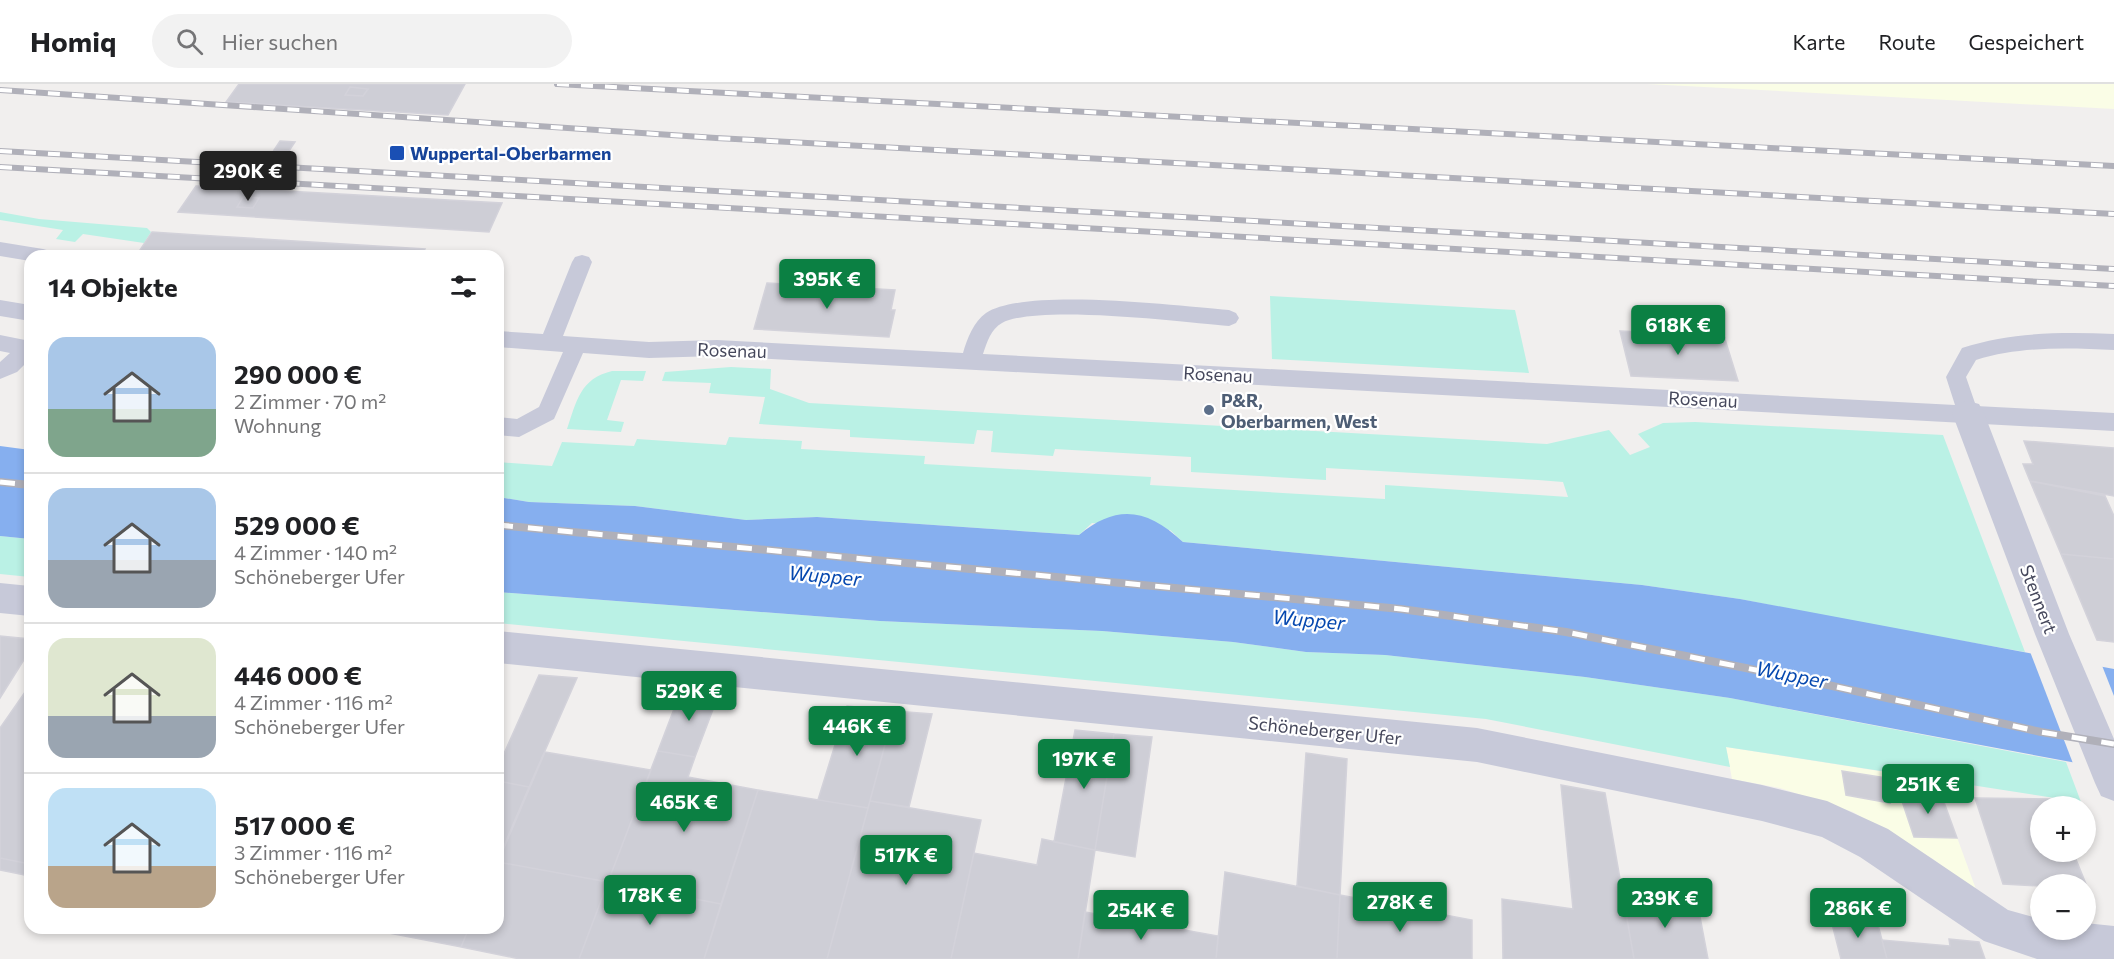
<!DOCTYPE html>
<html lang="de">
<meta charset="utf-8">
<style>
body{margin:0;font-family:Commissioner,sans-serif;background:#f2f2f2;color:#202124;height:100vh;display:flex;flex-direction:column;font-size:22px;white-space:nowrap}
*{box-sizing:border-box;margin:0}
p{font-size:20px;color:#757577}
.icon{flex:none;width:33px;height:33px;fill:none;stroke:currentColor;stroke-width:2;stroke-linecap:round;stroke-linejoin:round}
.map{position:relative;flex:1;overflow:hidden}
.side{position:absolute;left:24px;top:166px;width:480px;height:684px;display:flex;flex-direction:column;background:#fff;border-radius:18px;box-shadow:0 3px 9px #0003}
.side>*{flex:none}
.controls{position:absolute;left:2030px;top:712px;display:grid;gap:12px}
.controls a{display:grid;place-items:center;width:66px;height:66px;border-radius:50%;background:#fff;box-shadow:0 3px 9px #0003;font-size:30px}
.price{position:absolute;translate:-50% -51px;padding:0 14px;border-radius:6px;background:#0b8043;color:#fff;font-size:20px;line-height:39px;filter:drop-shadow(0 2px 3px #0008)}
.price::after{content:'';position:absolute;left:50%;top:36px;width:18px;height:14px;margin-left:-9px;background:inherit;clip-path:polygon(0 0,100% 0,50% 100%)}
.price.selected{background:#222;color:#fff}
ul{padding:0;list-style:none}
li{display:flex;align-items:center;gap:18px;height:150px;padding:0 24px}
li+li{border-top:2px solid #e0e0e0}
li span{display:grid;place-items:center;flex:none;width:168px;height:120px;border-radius:18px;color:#555}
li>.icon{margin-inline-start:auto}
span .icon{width:72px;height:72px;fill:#fffc;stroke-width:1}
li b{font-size:26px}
h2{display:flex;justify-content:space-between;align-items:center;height:72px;padding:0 24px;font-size:26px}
header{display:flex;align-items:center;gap:36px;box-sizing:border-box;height:84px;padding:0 30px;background:#fff;border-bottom:2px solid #e0e0e0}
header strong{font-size:28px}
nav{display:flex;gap:33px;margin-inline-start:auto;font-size:21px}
.search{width:420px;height:54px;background:#f2f2f2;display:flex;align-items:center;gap:15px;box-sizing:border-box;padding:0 21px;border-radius:33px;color:#757577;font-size:22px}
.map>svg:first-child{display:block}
.commercial{fill:#fafde6}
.green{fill:#baf1e5}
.water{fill:#86afef}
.pier{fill:#f1efee}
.building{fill:#ceced6;stroke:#d3d2da;stroke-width:1.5}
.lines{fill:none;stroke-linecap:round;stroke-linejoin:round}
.service{fill:#c7c9d9;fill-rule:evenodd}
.minor{fill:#c7c9d9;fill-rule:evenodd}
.rail-far1-casing{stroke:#b0b0b9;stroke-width:6}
.rail-casing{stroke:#b0b0b9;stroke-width:8}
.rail-far1{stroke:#fff;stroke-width:4;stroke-dasharray:12;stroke-linecap:butt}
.rail{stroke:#fff;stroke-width:5;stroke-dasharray:15;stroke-linecap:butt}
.transit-dot{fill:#1a4fb4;stroke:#fff;stroke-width:2}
.service-dot{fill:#5c6f8a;stroke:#fff;stroke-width:2}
.labels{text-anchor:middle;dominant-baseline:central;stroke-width:4.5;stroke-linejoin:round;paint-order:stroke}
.transit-label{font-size:18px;font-weight:bold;fill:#164399;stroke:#fff;text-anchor:start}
.street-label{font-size:18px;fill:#46485c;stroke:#fff}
.service-label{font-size:18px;font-weight:bold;fill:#4e5e75;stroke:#fff;text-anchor:start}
.water-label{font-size:20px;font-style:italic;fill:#0648af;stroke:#fff}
</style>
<header>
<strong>Homiq</strong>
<div class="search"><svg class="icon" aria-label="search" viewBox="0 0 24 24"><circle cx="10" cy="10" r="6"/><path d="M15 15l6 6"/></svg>Hier suchen</div>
<nav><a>Karte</a><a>Route</a><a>Gespeichert</a></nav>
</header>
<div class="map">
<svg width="2114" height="875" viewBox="0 0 2114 875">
<rect width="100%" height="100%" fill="#f1efee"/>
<path class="commercial" d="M1647,0h467v25l-185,-10z
M1726,663l210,33 41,112 -44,-33 -80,-47 -73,-24 -48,-9z"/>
<path class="green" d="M0,128l39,7 108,9 4,4 -7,11 -61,-9 -8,8 -19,-3 7,-9 -63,-10z
M1270,212l245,14 14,63 -257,-14z
M731,283l40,2 -1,20 39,14 738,41 62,-14 21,25 20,-8 -12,-13 25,-11 32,-1 248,13 82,217 -153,-27 -132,-26 -98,-14 -459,-43 -13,-12 -78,-7 -13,12 -262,-18 -71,3 -111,-14 -106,-4 -31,-5v-35l54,4 10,-24 72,4 3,-7 89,6 3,-8 73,4 -1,8 124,7 -1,8 227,13 -1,8 235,14v-14l183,12 -5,-15 -25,-2 -212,-12v12l-135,-8v-15l-136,-8 -2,7 -62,-4 2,-21 -16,-1 -3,14 -124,-7v-7l-91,-6 6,-27 -56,-4 2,-10 -49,-2 3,-9z
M612,287h34l-3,10 -22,-1 -14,40 17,2 -3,10 -54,-3c10,-29 13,-50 45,-58z
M0,452l30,3v38l-30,-3z
M498,508l382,29 222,10 131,11 73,10 79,3 200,22 145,21 336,64 15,40 -355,-55 4,20 -244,-48 -988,-96z"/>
<path class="water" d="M0,362l30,4v89l-30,-3z
M498,413l31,5 106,4 111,14 71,-3 262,18c38,-32 69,-26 104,7l459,43 98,14 374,70v101l-384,-72 -145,-21 -200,-22 -79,-3 -73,-10 -131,-11 -222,-10 -382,-29z"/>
<path class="pier" d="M2029,565l72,14 13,33v77l-40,-7z"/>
<path class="building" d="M239,0h226l-17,31 -222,-13z
M350,3l18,2 -5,7 -18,-1z
M280,57l15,1 -6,9 -15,-1z
M196,102l306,17 -13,29 -311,-20z
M243,113l16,1 -6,10 -16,-1z
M152,148l45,3 228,14 -4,7h-285z
M767,199l128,7 -4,20h4l-6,27 -135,-8z
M1620,247l104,5 14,45 -107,-5z
M2024,357l90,7v48l-84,-15 -7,-17h10z
M2030,397l75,15 9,20v43l-53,-5z
M2061,470l53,5v83l-17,-2z
M0,552l30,3v11l-30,48z
M539,591l38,3 -48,109 -31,-6v-14z
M30,601v179l-30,-6v-130z
M682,604l38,3 -25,66 -37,-6z
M847,622l47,5 -26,97 -50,-8z
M894,627l38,3 -23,93 -39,-6z
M1075,646l39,4 -19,116 -41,-8z
M1114,650l38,3 -17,120 -40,-7z
M658,667l37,6 -7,20 70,13 -37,114 -113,-22z
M545,668l106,18 -43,112 -110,-20z
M1306,669l41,6 -7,136 -43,-9z
M1842,687l44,7 4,25 -44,-8z
M498,697l31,6 -31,73z
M1561,701l44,8 29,166h-131l-1,-60 71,10z
M758,706l110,18 -41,151h-123z
M1899,708l42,2 16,44 -43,-1z
M1975,714l76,1 3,8h-14v45h33l15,37h-3v-4l-45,1 -37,-2z
M870,717l111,19 -30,139h-124z
M1042,755l53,11 -17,109h-127l23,-106 63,12z
M0,774l30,6v12l-30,-6z
M498,778l110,20 -29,77h-59l-59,-12 8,-19h29z
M1225,788l115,23 -3,64h-121z
M608,798l113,22 -17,55h-125z
M1340,811l132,25v39h-135z
M1623,812l74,5 11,58h-74z
M1085,828l133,24 -2,23h-138z
M1830,832l47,5 10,38h-46z
M363,844h106l-8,19z
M1949,855l30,3 6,17h-98l-5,-19 68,6z"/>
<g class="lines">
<path class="service" d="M0,158l43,7 7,2 3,5h-23v5l-30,-5z
M582,171l7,2 3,5 -29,74 86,6 68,-2 246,13c4,-14 11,-32 23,-40 40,-26 191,-7 243,-3l7,3 3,5 -3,5 -7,3c-45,-4 -192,-22 -227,-3 -11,6 -15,19 -19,31l972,51 -9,-28 16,-29c50,-16 99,-16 152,-14v16c-46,-2 -93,-4 -138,10l-10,17 10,29 138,7v18l-1397,-75 -68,2 -66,-5 -29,66 -35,18 -21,-2v-18l19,2 22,-12 24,-55 -65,-5v-16l45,3 29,-72 3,-5z
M0,216l30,5v16l-30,-5z
M0,251l25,5 5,-2v21l-13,13 -17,7v-17l10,-9 -10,-2z"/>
<path class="minor" d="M1968,317l11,3 5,9 85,221 45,105v62l-13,-5 -6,-13 -60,-149 -83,-221 5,-9z
M0,499l30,3v30l-30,-3z
M498,547l979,97 285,57 65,16 61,28 120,81 32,9v11h45v-7l29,3v33h-77l-53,-18 -124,-84 -38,-20 -60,-16 -285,-59 -979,-99z"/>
<defs>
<path id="rail-far1" d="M557,0l1557,82
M0,6l716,48 1398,76
M0,67l2114,118
M0,83l2114,119"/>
<path id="rail" d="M0,398l30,3
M498,441l903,84 165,23 230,46 245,54 73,12"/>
</defs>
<use href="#rail-far1" class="rail-far1-casing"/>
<use href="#rail" class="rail-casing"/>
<use href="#rail-far1" class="rail-far1"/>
<use href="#rail" class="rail"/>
</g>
<rect class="transit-dot" x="389" y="61" width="16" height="16" rx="3"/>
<circle class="service-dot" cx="1209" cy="326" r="6"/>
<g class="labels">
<g class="transit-label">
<text x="410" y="69">Wuppertal-Oberbarmen</text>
</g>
<g class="street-label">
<text transform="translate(732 266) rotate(2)">Rosenau</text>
<text transform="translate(1218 290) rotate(3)">Rosenau</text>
<text transform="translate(1703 315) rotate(3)">Rosenau</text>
<text transform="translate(2039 515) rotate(69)">Stennert</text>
<text transform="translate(1325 646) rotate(6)">Schöneberger Ufer</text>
</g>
<g class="service-label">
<text x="1221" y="316">P&amp;R,<tspan x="1221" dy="21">Oberbarmen, West</tspan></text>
</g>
<g class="water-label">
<text transform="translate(825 491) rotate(5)">Wupper</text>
<text transform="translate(1309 535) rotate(5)">Wupper</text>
<text transform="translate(1792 590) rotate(11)">Wupper</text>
</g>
</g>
</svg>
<div class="controls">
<a>+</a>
<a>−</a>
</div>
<b class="price selected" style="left:248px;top:118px">290K €</b>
<b class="price" style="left:827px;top:226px">395K €</b>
<b class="price" style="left:1678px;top:272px">618K €</b>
<b class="price" style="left:689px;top:638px">529K €</b>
<b class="price" style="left:857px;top:673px">446K €</b>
<b class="price" style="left:1084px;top:706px">197K €</b>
<b class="price" style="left:1928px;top:731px">251K €</b>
<b class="price" style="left:684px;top:749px">465K €</b>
<b class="price" style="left:906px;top:802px">517K €</b>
<b class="price" style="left:650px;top:842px">178K €</b>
<b class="price" style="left:1665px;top:845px">239K €</b>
<b class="price" style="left:1400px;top:849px">278K €</b>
<b class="price" style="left:1858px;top:855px">286K €</b>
<b class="price" style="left:1141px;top:857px">254K €</b>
<section class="side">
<h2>14 Objekte<svg class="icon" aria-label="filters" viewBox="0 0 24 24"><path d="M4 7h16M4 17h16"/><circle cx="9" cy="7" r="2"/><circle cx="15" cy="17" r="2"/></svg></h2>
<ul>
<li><span style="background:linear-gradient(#a9c7e8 60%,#7fa58c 0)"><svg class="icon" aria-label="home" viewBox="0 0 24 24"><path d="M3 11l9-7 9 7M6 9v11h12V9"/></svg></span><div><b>290 000 €</b><p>2 Zimmer · 70 m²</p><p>Wohnung</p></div></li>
<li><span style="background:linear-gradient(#a9c7e8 60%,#9aa5b1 0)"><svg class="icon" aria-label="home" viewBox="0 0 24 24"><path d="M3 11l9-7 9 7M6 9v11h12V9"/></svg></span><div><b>529 000 €</b><p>4 Zimmer · 140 m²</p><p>Schöneberger Ufer</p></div></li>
<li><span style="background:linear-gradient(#dfe7d0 65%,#9aa5b1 0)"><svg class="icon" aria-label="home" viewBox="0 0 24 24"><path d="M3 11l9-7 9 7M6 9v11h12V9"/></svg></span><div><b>446 000 €</b><p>4 Zimmer · 116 m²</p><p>Schöneberger Ufer</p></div></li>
<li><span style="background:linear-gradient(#bfe0f5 65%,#b9a48a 0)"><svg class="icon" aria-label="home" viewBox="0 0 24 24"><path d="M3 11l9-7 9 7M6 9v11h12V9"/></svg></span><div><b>517 000 €</b><p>3 Zimmer · 116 m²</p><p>Schöneberger Ufer</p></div></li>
</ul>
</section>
</div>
